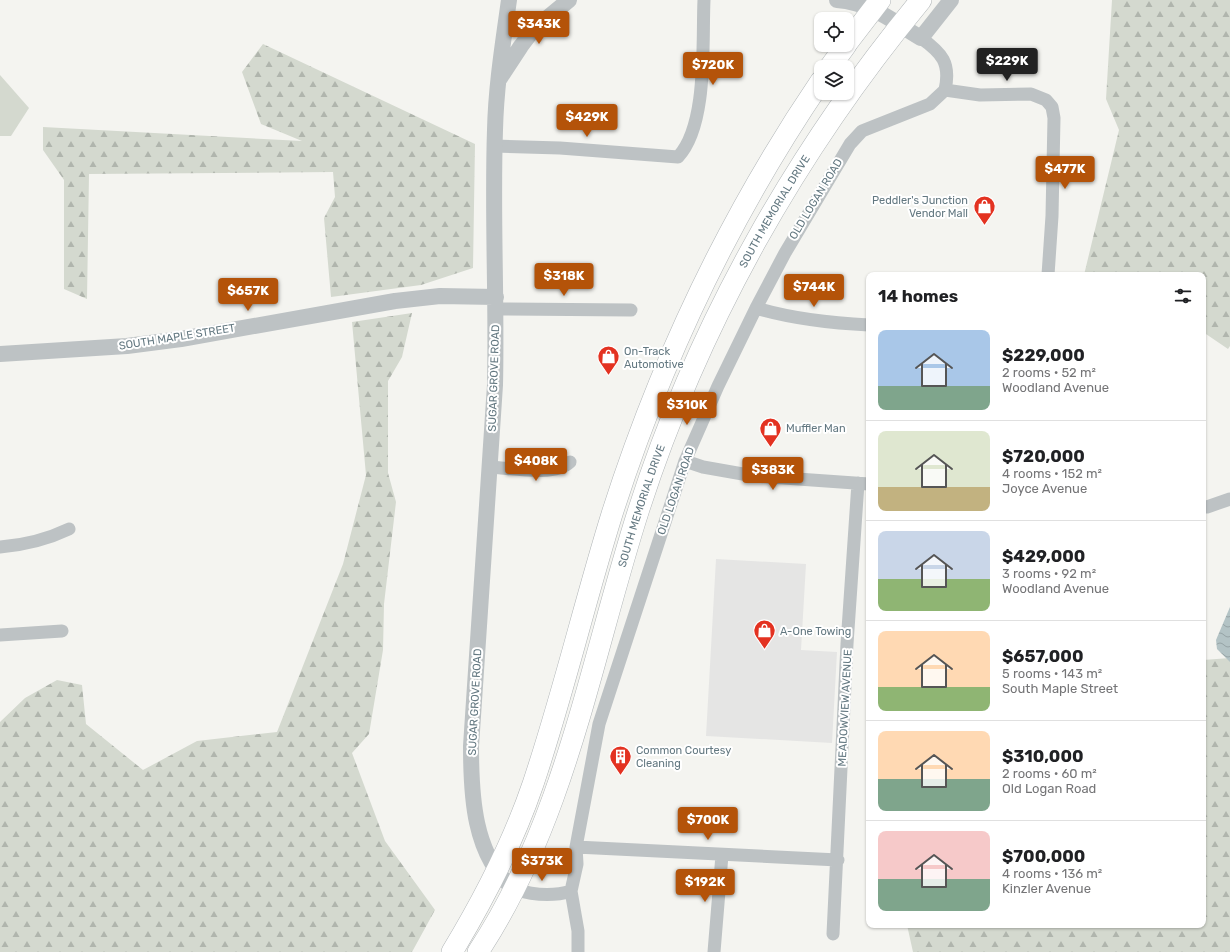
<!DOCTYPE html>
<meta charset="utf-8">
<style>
body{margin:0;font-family:Rubik,sans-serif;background:#f6f6f6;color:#202124;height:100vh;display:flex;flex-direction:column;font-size:15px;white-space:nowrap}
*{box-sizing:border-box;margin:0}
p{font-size:13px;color:#757577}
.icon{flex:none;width:22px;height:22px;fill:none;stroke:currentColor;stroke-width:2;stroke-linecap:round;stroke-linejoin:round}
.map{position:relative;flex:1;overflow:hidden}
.side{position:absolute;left:866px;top:272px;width:340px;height:656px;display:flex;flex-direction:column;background:#fff;border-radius:8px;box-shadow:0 1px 3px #0004}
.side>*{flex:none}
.controls{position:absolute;left:814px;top:12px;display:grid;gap:8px}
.controls a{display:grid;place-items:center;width:40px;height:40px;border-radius:8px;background:#fff;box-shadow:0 1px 3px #0004;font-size:20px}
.price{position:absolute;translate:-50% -34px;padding:0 9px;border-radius:4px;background:#b45309;color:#fff;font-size:13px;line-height:26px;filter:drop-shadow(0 1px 2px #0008)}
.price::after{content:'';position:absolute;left:50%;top:24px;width:12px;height:9px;margin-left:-6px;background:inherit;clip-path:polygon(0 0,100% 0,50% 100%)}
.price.active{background:#222;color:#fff}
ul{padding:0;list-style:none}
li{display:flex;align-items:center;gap:12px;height:100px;padding:0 12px}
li+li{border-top:1px solid #e0e0e0}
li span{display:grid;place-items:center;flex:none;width:112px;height:80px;border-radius:8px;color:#555}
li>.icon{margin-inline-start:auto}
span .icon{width:48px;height:48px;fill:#fffc;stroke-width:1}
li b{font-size:17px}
h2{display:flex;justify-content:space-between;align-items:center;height:48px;padding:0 12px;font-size:17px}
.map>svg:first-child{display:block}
.built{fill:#e5e5e4}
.green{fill:#d4d9cf}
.forest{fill:url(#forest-firs)}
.water{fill:url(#water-waves)}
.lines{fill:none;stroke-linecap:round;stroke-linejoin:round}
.trunk-casing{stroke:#b0b5b7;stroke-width:22}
.minor{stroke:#bdc2c4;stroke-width:13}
.tertiary{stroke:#bdc2c4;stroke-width:16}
.trunk{stroke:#fff;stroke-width:21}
.labels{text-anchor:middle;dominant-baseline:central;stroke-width:4;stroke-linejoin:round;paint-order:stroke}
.street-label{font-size:11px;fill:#637881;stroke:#fff}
.poi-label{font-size:11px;fill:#637881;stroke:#fff;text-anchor:start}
</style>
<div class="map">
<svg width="1230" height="952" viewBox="0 0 1230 952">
<defs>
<pattern id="forest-firs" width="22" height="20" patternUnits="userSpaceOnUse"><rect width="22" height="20" fill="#d4d9cf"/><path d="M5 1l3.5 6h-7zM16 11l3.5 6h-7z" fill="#b0b5ad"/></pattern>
<pattern id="water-waves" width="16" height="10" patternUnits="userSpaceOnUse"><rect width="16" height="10" fill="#b3c3c5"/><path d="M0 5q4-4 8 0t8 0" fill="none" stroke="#95a3a5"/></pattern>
</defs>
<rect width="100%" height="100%" fill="#f4f4f0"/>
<path class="built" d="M716,559l90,5 -5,86 36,2 -5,91 -126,-7z"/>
<path class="green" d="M0,75l29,33 -18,28h-11z"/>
<path class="forest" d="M1112,0h118v346l-2,3 -25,-17v-57h-119l35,-145 -13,-31z
M263,44l212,100 -2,124 -52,17 -90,12 -7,-79 11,-21 -2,-25 -244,2 -2,125 -23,-10v-109l-21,-30v-23l259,14 -41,-17 -19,-52z
M412,313l-10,44 -14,24v92l8,29 -12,102 -1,46 -14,84 -17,19 33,88 50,69 -23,42h-412v-230l25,-24 32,-18 25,5 4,39 57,46 54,-29 80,-9 66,-168 23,-89 -14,-153z
M1230,658v294h-317l-6,-27h296v-265z"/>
<path class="water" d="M1230,607v55l-13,-13 -1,-9z"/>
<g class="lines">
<defs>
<g id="trunk">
<path d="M847,43l33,-43"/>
<path d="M830,67l16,-22"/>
<path d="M452,952c32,-53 61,-109 81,-168 30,-89 51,-180 79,-270 49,-154 118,-299 209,-433"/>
<path id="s1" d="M478,952c88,-133 113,-294 161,-443 60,-186 158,-359 282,-509"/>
</g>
</defs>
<use href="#trunk" class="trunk-casing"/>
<path class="minor" d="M945,90l35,5 51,-1 15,6 6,7 2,11 -2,98 -4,59
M495,146l65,2 118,9c30,-32 24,-114 26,-157
M756,308c37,11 74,15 113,17
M496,309l135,1
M685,461l18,6 51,9 115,8
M490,467c22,1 64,10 80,-5
M1203,506l4,1 23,-8
M0,547c25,-2 46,-7 69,-18
M0,635l62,-4
M576,847l262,13
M514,889c19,6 38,8 57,2
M833,934l14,-290 11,-161
M578,952v-21l-7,-40 6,-27 -1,-17 23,-123 86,-263 33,-75 38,-78 29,-55 65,-109 12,-13 68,-27 15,-14c6,-27 -3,-37 -24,-52
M714,952l8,-97"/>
<path class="tertiary" d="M509,0c-6,43 -13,86 -14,130 -3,85 2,170 0,255l-24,361c0,48 2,110 43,143
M837,0c36,3 55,21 84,38l30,-38
M500,78l21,-32 13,-17 35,-29
M0,354l127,-8 54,-7 214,-38 45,-5 56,1"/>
<use href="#trunk" class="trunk"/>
</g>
<defs>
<symbol id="shop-pin" viewBox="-11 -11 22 30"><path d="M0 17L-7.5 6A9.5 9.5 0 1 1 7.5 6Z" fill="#e33221" stroke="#fff"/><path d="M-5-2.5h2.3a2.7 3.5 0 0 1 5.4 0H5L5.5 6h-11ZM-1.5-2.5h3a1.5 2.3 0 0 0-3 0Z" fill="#fff"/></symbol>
<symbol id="building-pin" viewBox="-11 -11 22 30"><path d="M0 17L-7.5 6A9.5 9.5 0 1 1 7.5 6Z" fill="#e33221" stroke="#fff"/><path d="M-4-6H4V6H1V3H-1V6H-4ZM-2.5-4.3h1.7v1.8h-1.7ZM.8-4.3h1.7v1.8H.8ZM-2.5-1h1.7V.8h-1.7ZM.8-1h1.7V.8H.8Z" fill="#fff"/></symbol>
</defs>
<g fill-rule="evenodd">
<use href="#shop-pin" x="972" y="194" width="25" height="34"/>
<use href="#shop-pin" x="596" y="344" width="25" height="34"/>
<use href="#shop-pin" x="758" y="416" width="25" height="34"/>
<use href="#shop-pin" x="752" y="618" width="25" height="34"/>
<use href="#building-pin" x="608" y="744" width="25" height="34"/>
</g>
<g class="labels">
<g class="street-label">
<text transform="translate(816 199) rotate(-59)">OLD LOGAN ROAD</text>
<text stroke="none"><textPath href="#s1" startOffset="801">SOUTH MEMORIAL DRIVE</textPath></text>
<text transform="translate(177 337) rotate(-9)">SOUTH MAPLE STREET</text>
<text transform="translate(494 378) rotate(-88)">SUGAR GROVE ROAD</text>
<text transform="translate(676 491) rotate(-71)">OLD LOGAN ROAD</text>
<text stroke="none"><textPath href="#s1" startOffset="477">SOUTH MEMORIAL DRIVE</textPath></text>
<text transform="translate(475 702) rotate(-87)">SUGAR GROVE ROAD</text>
<text transform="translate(845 708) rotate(-87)">MEADOWVIEW AVENUE</text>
</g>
<g class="poi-label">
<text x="968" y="200" text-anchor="end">Peddler's Junction<tspan x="968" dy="13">Vendor Mall</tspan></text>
<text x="624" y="351">On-Track<tspan x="624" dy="13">Automotive</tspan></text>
<text x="786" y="428">Muffler Man</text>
<text x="780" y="631">A-One Towing</text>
<text x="636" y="750">Common Courtesy<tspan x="636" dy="13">Cleaning</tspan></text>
</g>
</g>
</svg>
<div class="controls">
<a><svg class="icon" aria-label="locate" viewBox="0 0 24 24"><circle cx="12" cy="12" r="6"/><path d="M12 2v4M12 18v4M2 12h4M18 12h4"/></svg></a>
<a><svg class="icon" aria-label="layers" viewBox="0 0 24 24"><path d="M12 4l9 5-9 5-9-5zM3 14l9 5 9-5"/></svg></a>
</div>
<b class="price" style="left:539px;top:45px">$343K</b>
<b class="price active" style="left:1007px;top:82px">$229K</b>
<b class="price" style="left:713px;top:86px">$720K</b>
<b class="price" style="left:587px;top:138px">$429K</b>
<b class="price" style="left:1065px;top:190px">$477K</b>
<b class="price" style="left:564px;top:297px">$318K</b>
<b class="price" style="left:814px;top:308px">$744K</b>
<b class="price" style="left:248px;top:312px">$657K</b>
<b class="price" style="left:687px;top:426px">$310K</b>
<b class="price" style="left:536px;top:482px">$408K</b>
<b class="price" style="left:773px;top:491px">$383K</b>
<b class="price" style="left:708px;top:841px">$700K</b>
<b class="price" style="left:542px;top:882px">$373K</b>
<b class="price" style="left:705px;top:903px">$192K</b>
<section class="side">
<h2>14 homes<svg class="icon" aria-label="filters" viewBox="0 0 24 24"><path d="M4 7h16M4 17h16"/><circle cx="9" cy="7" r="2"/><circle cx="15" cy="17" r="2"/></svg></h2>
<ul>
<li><span style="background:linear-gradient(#a9c7e8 70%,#7fa58c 0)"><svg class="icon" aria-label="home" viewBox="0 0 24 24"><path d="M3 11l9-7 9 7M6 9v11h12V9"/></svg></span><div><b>$229,000</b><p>2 rooms · 52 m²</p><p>Woodland Avenue</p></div></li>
<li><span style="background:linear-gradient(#dfe7d0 70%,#c2b280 0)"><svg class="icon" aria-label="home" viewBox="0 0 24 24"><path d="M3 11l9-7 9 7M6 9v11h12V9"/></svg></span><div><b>$720,000</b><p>4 rooms · 152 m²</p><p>Joyce Avenue</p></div></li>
<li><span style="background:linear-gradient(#c9d6e8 60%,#8fb573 0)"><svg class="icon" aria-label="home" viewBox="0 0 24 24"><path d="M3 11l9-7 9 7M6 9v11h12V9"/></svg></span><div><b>$429,000</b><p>3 rooms · 92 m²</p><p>Woodland Avenue</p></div></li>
<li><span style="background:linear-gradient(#ffd9b3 70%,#8fb573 0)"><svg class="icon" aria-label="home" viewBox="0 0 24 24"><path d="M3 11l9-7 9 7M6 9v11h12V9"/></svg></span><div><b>$657,000</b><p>5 rooms · 143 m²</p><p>South Maple Street</p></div></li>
<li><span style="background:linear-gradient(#ffd9b3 60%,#7fa58c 0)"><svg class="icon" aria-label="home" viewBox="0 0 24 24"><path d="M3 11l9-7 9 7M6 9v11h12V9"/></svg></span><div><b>$310,000</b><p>2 rooms · 60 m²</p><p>Old Logan Road</p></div></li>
<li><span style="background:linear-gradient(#f6c9c9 60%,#7fa58c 0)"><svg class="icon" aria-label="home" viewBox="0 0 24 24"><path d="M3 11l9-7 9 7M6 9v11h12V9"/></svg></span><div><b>$700,000</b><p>4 rooms · 136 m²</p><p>Kinzler Avenue</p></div></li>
</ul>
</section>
</div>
